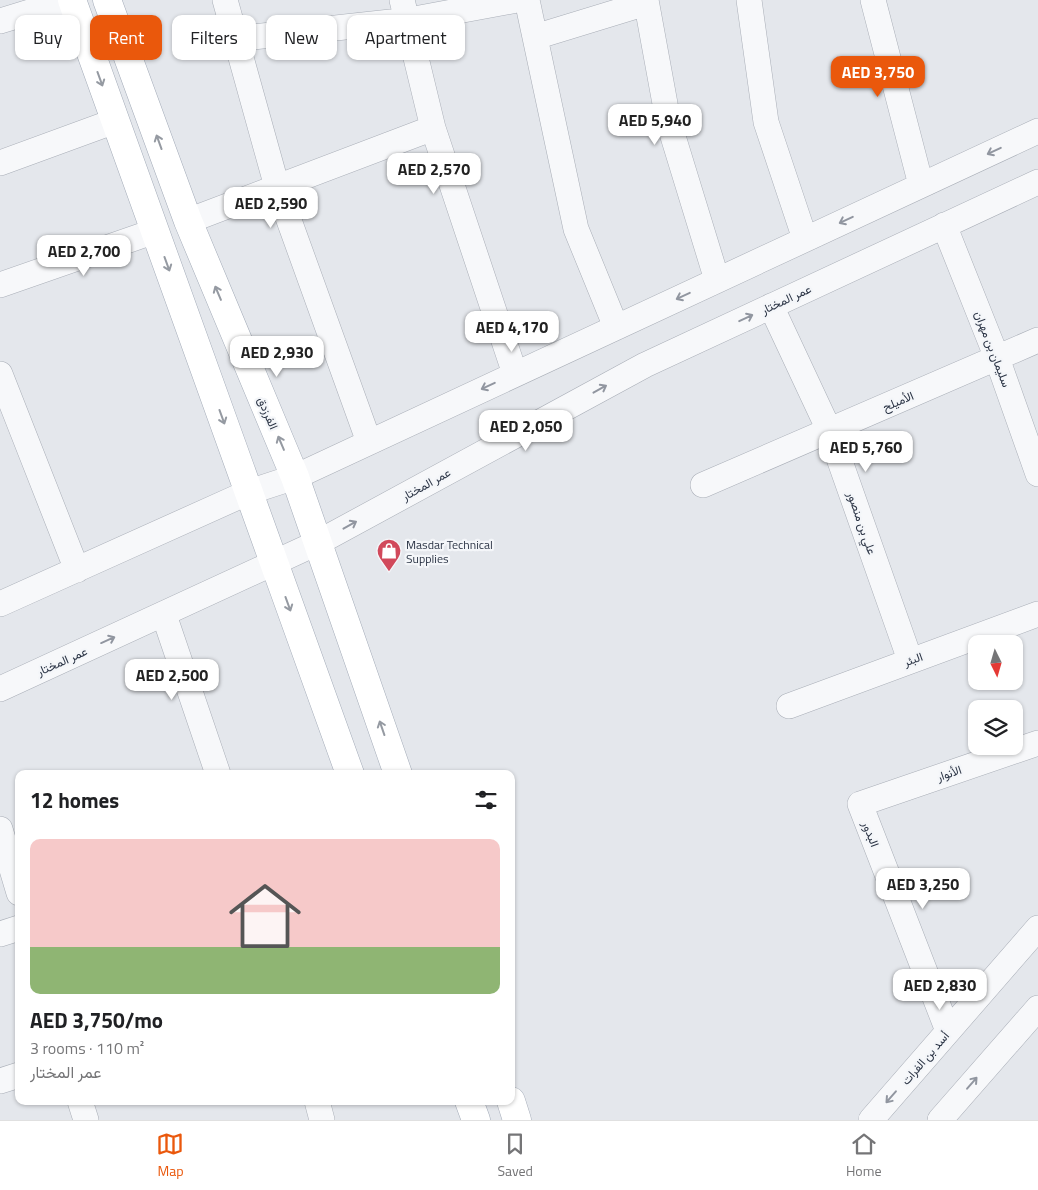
<!DOCTYPE html>
<meta charset="utf-8">
<style>
body{margin:0;font-family:"Titillium Web",Vazirmatn,sans-serif;background:#f6f6f6;color:#202124;height:100vh;display:flex;flex-direction:column;font-size:19px;white-space:nowrap}
*{box-sizing:border-box;margin:0}
p{font-size:16px;color:#757577}
.icon{flex:none;width:28px;height:28px;fill:none;stroke:currentColor;stroke-width:2;stroke-linecap:round;stroke-linejoin:round}
.map{position:relative;flex:1;overflow:hidden}
.drawer{position:absolute;left:15px;top:770px;width:500px;height:335px;display:flex;flex-direction:column;background:#fff;border-radius:10px;box-shadow:0 1px 4px #0004}
.drawer>*{flex:none}
.banner{position:absolute;left:15px;top:15px;width:500px;height:45px;display:flex;gap:10px}
.needle{width:32px;rotate:175deg}
.fabs{position:absolute;left:968px;top:635px;display:grid;gap:10px}
.fabs a{display:grid;place-items:center;width:55px;height:55px;border-radius:10px;background:#fff;box-shadow:0 1px 4px #0004;font-size:25px}
.price{position:absolute;translate:-50% -42px;padding:0 11px;border-radius:10px;background:#fff;color:#222;font-size:16px;line-height:32px;filter:drop-shadow(0 1px 2px #0008)}
.price::after{content:'';position:absolute;left:50%;top:30px;width:15px;height:11px;margin-left:-8px;background:inherit;clip-path:polygon(0 0,100% 0,50% 100%)}
.price.on{background:#ea580c;color:#fff}
ul{padding:0;list-style:none}
li{display:grid;align-content:center;gap:10px;height:265px;padding:0 15px}
li+li{border-top:1px solid #e0e0e0}
li span{display:grid;place-items:center;height:155px;border-radius:10px;color:#555}
li>.icon{margin-inline-start:auto}
span .icon{width:90px;height:90px;fill:#fffc;stroke-width:1}
li b{font-size:21px}
h2{display:flex;justify-content:space-between;align-items:center;height:60px;padding:0 15px;font-size:21px}
.tag{padding:0 18px;border-radius:10px;background:#fff;box-shadow:0 1px 4px #0004;font-size:18px;line-height:45px}
.tag.on{background:#ea580c;color:#fff}
.menu{display:flex;justify-content:space-around;align-items:center;height:70px;border-top:1px solid #e0e0e0;background:#fff;font-size:14px;color:#757577}
.menu a{display:grid;justify-items:center;gap:2px}
.menu .on{color:#ea580c}
.map>svg:first-child{display:block}
.lines{fill:none;stroke-linecap:round;stroke-linejoin:round}
.minor-casing{stroke:#a9aeb7;stroke-width:26}
.major-casing{stroke:#a3abb8;stroke-width:29}
.minor{stroke:#f7f8fa;stroke-width:25}
.major{stroke:#fff;stroke-width:28}
.oneway{stroke:#959aa2}
.oneway2{stroke:#9196a0}
.labels{text-anchor:middle;dominant-baseline:central;stroke-width:4.5;stroke-linejoin:round;paint-order:stroke}
.street-label{font-size:12px;fill:#2b3445;stroke:#f4f6f9}
.poi-label{font-size:12px;fill:#2b3445;stroke:#f4f6f9;text-anchor:start}
</style>
<div class="map">
<svg width="1038" height="1120" viewBox="0 0 1038 1120">
<rect width="100%" height="100%" fill="#e4e7ec"/>
<g class="lines">
<defs>
<path id="minor" d="M225,0l52,187 92,255
M402,0l31,128 82,246
M527,0l49,229 40,98
M646,0l22,120 49,160
M749,0l17,122 39,117
M873,0l48,185
M0,21l69,-21
M535,37l111,-34
M234,39l175,-19 108,-20
M0,163l115,-42
M188,221l245,-93
M944,225l53,133 41,116
M0,285l155,-54
M771,306l58,124 81,230
M0,374l77,196
M703,485l335,-145
M0,604l249,-112 46,-15 743,-346
M164,615l54,159
M0,689l319,-147 326,-177 393,-183
M789,706l249,-92
M0,829l19,64
M0,934l19,-6
M948,1031l-88,-227 178,-61
M0,1081l19,-6
M80,1101l6,19
M317,1101l5,19
M871,1120l167,-192
M940,1120l98,-112"/>
<path id="major" d="M72,0l278,774
M107,0l81,221 107,256 103,297
M469,1101l7,19
M511,1101l6,19"/>
</defs>
<use href="#minor" class="minor-casing"/>
<use href="#major" class="major-casing"/>
<use href="#minor" class="minor"/>
<use href="#major" class="major"/>
</g>
<defs><path id="oneway-shaft" d="M-6 0H5M1.5-3L5.5 0L1.5 3" fill="none" stroke-width="1.6" stroke-linecap="round" stroke-linejoin="round" transform="scale(1.25)"/></defs>
<g class="oneway">
<use href="#oneway-shaft" transform="translate(100 79) rotate(70)"/>
<use href="#oneway-shaft" transform="translate(159 142) rotate(-110)"/>
<use href="#oneway-shaft" transform="translate(167 264) rotate(70)"/>
<use href="#oneway-shaft" transform="translate(218 293) rotate(-113)"/>
<use href="#oneway-shaft" transform="translate(222 417) rotate(70)"/>
<use href="#oneway-shaft" transform="translate(281 443) rotate(-113)"/>
<use href="#oneway-shaft" transform="translate(288 604) rotate(70)"/>
<use href="#oneway-shaft" transform="translate(382 728) rotate(-109)"/>
</g>
<g class="oneway2">
<use href="#oneway-shaft" transform="translate(994 151) rotate(155)"/>
<use href="#oneway-shaft" transform="translate(846 220) rotate(155)"/>
<use href="#oneway-shaft" transform="translate(683 296) rotate(155)"/>
<use href="#oneway-shaft" transform="translate(746 318) rotate(-25)"/>
<use href="#oneway-shaft" transform="translate(488 386) rotate(155)"/>
<use href="#oneway-shaft" transform="translate(600 389) rotate(-29)"/>
<use href="#oneway-shaft" transform="translate(350 525) rotate(-29)"/>
<use href="#oneway-shaft" transform="translate(108 640) rotate(-24)"/>
<use href="#oneway-shaft" transform="translate(972 1083) rotate(-49)"/>
<use href="#oneway-shaft" transform="translate(891 1097) rotate(131)"/>
</g>
<defs>
<symbol id="shop-pin" viewBox="-11 -11 22 30"><path d="M0 17L-7.5 6A9.5 9.5 0 1 1 7.5 6Z" fill="#d1495b" stroke="#f4f6f9"/><path d="M-5-2.5h2.3a2.7 3.5 0 0 1 5.4 0H5L5.5 6h-11ZM-1.5-2.5h3a1.5 2.3 0 0 0-3 0Z" fill="#fff"/></symbol>
</defs>
<g fill-rule="evenodd">
<use href="#shop-pin" x="375" y="537" width="28" height="38"/>
</g>
<g class="labels">
<g class="street-label">
<text transform="translate(786 299) rotate(-25)">عمر المختار</text>
<text transform="translate(993 349) rotate(69)">سليمان بن مهران</text>
<text transform="translate(898 401) rotate(-23)">الأميلح</text>
<text transform="translate(268 413) rotate(67)">الفرزدق</text>
<text transform="translate(426 484) rotate(-29)">عمر المختار</text>
<text transform="translate(862 523) rotate(71)">علي بن منصور</text>
<text transform="translate(913 659) rotate(-20)">البئر</text>
<text transform="translate(62 661) rotate(-24)">عمر المختار</text>
<text transform="translate(949 773) rotate(-19)">الأنوار</text>
<text transform="translate(871 834) rotate(69)">البدور</text>
<text transform="translate(925 1058) rotate(-49)">أسد بن الفرات</text>
</g>
<g class="poi-label">
<text x="406" y="544">Masdar Technical<tspan x="406" dy="14">Supplies</tspan></text>
</g>
</g>
</svg>
<div class="fabs">
<a><svg class="needle" viewBox="-14 -14 28 28"><path d="M0-13l5 13h-10z" fill="#e53935"/><path d="M0 13l5-13h-10z" fill="#757577"/></svg></a>
<a><svg class="icon" aria-label="layers" viewBox="0 0 24 24"><path d="M12 4l9 5-9 5-9-5zM3 14l9 5 9-5"/></svg></a>
</div>
<b class="price on" style="left:878px;top:98px">AED 3,750</b>
<b class="price" style="left:655px;top:146px">AED 5,940</b>
<b class="price" style="left:434px;top:195px">AED 2,570</b>
<b class="price" style="left:271px;top:229px">AED 2,590</b>
<b class="price" style="left:84px;top:277px">AED 2,700</b>
<b class="price" style="left:512px;top:353px">AED 4,170</b>
<b class="price" style="left:277px;top:378px">AED 2,930</b>
<b class="price" style="left:526px;top:452px">AED 2,050</b>
<b class="price" style="left:866px;top:473px">AED 5,760</b>
<b class="price" style="left:172px;top:701px">AED 2,500</b>
<b class="price" style="left:923px;top:910px">AED 3,250</b>
<b class="price" style="left:940px;top:1011px">AED 2,830</b>
<div class="banner">
<a class="tag">Buy</a>
<a class="tag on">Rent</a>
<a class="tag">Filters</a>
<a class="tag">New</a>
<a class="tag">Apartment</a>
</div>
<section class="drawer">
<h2>12 homes<svg class="icon" aria-label="filters" viewBox="0 0 24 24"><path d="M4 7h16M4 17h16"/><circle cx="9" cy="7" r="2"/><circle cx="15" cy="17" r="2"/></svg></h2>
<ul>
<li><span style="background:linear-gradient(#f6c9c9 70%,#8fb573 0)"><svg class="icon" aria-label="home" viewBox="0 0 24 24"><path d="M3 11l9-7 9 7M6 9v11h12V9"/></svg></span><div><b>AED 3,750/mo</b><p>3 rooms · 110 m²</p><p>عمر المختار</p></div></li>
</ul>
</section>
</div>
<nav class="menu">
<a class="on"><svg class="icon" aria-label="map" viewBox="0 0 24 24"><path d="M3 6l6-2 6 2 6-2v14l-6 2-6-2-6 2zM9 4v14M15 6v14"/></svg>Map</a>
<a><svg class="icon" aria-label="saved" viewBox="0 0 24 24"><path d="M7 4h10v16l-5-4-5 4z"/></svg>Saved</a>
<a><svg class="icon" aria-label="home" viewBox="0 0 24 24"><path d="M3 11l9-7 9 7M6 9v11h12V9"/></svg>Home</a>
</nav>
